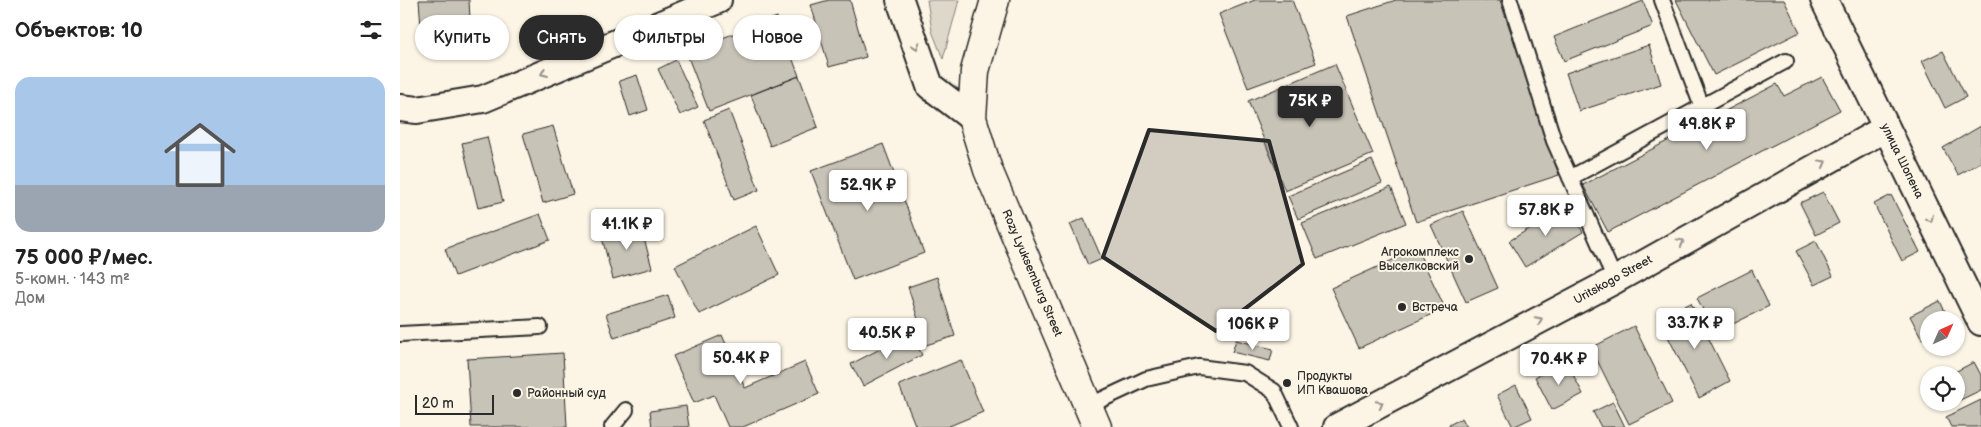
<!DOCTYPE html>
<html lang="ru">
<meta charset="utf-8">
<style>
body{margin:0;font-family:"Balsamiq Sans",sans-serif;background:#f6f6f6;color:#222;height:100vh;display:flex;flex-direction:column;font-size:19px;white-space:nowrap}
*{box-sizing:border-box;margin:0}
p{font-size:16px;color:#767676}
.icon{flex:none;width:28px;height:28px;fill:none;stroke:currentColor;stroke-width:2;stroke-linecap:round;stroke-linejoin:round}
.map{position:relative;flex:1;overflow:hidden}
.details{display:flex;flex-direction:column;background:#fff;width:400px}
.details>*{flex:none}
.banner{position:absolute;left:15px;top:15px;width:475px;height:45px;display:flex;gap:10px}
.needle{width:32px;rotate:45deg}
.controls{position:absolute;left:1520px;top:311px;display:grid;gap:10px}
.controls a{display:grid;place-items:center;width:45px;height:45px;border-radius:50%;background:#fff;box-shadow:0 1px 4px #0004;font-size:25px}
.scale{position:absolute;left:15px;bottom:12px;width:79px;box-sizing:border-box;padding-left:5px;border:2px solid #2b2b2b;border-top:0;font-size:14px;line-height:18px;white-space:nowrap;color:#2b2b2b;-webkit-text-stroke:4px #fcf5e5;paint-order:stroke}
.price{position:absolute;translate:-50% -42px;padding:0 11px;border-radius:5px;background:#fff;color:#222;font-size:16px;line-height:32px;filter:drop-shadow(0 1px 2px #0008)}
.price::after{content:'';position:absolute;left:50%;top:30px;width:15px;height:11px;margin-left:-8px;background:inherit;clip-path:polygon(0 0,100% 0,50% 100%)}
.price.current{background:#2b2b2b;color:#fff}
ul{padding:0;list-style:none}
li{display:grid;align-content:center;gap:10px;height:265px;padding:0 15px}
li+li{border-top:1px solid #e0e0e0}
li span{display:grid;place-items:center;height:155px;border-radius:15px;color:#555}
li>.icon{margin-inline-start:auto}
span .icon{width:90px;height:90px;fill:#fffc;stroke-width:1}
li b{font-size:21px}
h2{display:flex;justify-content:space-between;align-items:center;height:60px;padding:0 15px;font-size:21px}
.tag{padding:0 18px;border-radius:22px;background:#fff;box-shadow:0 1px 4px #0004;font-size:18px;line-height:45px}
.tag.current{background:#2b2b2b;color:#fff}
main{display:flex;flex:1;min-height:0}
.map>svg:first-child{display:block}
.green{fill:#ded8ca;stroke:#84827a}
.building{fill:#c8c3b7;stroke:#2b2b2b}
.lines{fill:none;stroke-linecap:round;stroke-linejoin:round}
.lane-casing{stroke:#2b2b2b;stroke-width:18}
.street-casing{stroke:#2b2b2b;stroke-width:30}
.secondary-casing{stroke:#2b2b2b;stroke-width:31}
.lane{stroke:#fcf5e5;stroke-width:14}
.street{stroke:#fcf5e5;stroke-width:26}
.secondary{stroke:#fcf5e5;stroke-width:28}
.oneway{stroke:#949088}
.marked{fill:#2b2b2b;fill-opacity:0.2;stroke:#2b2b2b;stroke-width:4;stroke-linejoin:round}
.poi-dot{fill:#2b2b2b;stroke:#fcf5e5;stroke-width:2}
.labels{text-anchor:middle;dominant-baseline:central;stroke-width:4;stroke-linejoin:round;paint-order:stroke}
.street-label{font-size:12px;fill:#2b2b2b;stroke:#fcf5e5}
.poi-label{font-size:12px;fill:#2b2b2b;stroke:#fcf5e5;text-anchor:start}
</style>
<main>
<section class="details">
<h2>Объектов: 10<svg class="icon" aria-label="filters" viewBox="0 0 24 24"><path d="M4 7h16M4 17h16"/><circle cx="9" cy="7" r="2"/><circle cx="15" cy="17" r="2"/></svg></h2>
<ul>
<li><span style="background:linear-gradient(#a9c7e8 70%,#9aa5b1 0)"><svg class="icon" aria-label="home" viewBox="0 0 24 24"><path d="M3 11l9-7 9 7M6 9v11h12V9"/></svg></span><div><b>75 000 ₽/мес.</b><p>5-комн. · 143 m²</p><p>Дом</p></div></li>
</ul>
</section>
<div class="map">
<svg width="1581" height="427" viewBox="0 0 1581 427">
<rect width="100%" height="100%" fill="#fcf5e5"/>
<filter id="ink" filterUnits="userSpaceOnUse"><feTurbulence type="fractalNoise" baseFrequency=".02" numOctaves="2"/><feDisplacementMap in="SourceGraphic" scale="10" xChannelSelector="R" yChannelSelector="G"/><feConvolveMatrix kernelMatrix="1 2 1 2 8 2 1 2 1" color-interpolation-filters="sRGB"/></filter>
<g filter="url(#ink)">
<path class="green" d="M527,0h32l-16,59 -11,-28z"/>
<path class="building" d="M19,0h50l2,39 -49,3z
M429,0h21l16,57 -37,10 -18,-62z
M855,0h37l24,63 -68,25 -29,-74z
M996,0h104l59,175 -143,47 -69,-206z
M1276,0h108l16,32 -86,43z
M1243,1l10,25 -89,35 -10,-24z
M377,17l22,59 -90,35 -23,-59z
M1249,45l12,39 -82,27 -13,-38z
M1543,51l23,46 -21,11 -23,-47z
M276,60l22,47 -18,8 -22,-46z
M935,64l38,90 -88,37 -37,-90z
M237,75l11,35 -18,6 -11,-35z
M399,76l19,51 -48,19 -19,-51z
M1422,77l18,33 -232,122 -25,-47 194,-101 7,12z
M329,110l30,80 -25,10 -30,-80z
M153,126l20,68 -30,9 -20,-69z
M1581,126v36l-23,13 -15,-27z
M87,137l16,65 -25,6 -16,-65z
M483,144l41,109 -71,27 -42,-109z
M972,160l10,23 -84,36 -10,-23z
M991,187l15,36 -89,36 -15,-36z
M1423,192l16,31 -23,12 -16,-32z
M1491,195l29,57 -18,9 -28,-57z
M1167,206l16,26 -58,35 -16,-26z
M1063,211l35,77 -32,14 -35,-77z
M140,214l10,26 -95,36 -10,-27z
M684,218l18,41 -14,6 -18,-41z
M240,223l12,45 -39,11 -12,-45z
M356,226l23,49 -80,39 -24,-48z
M1416,241l17,35 -19,9 -18,-34z
M1017,249l28,59 -86,40 -28,-60z
M1352,270l17,36 -54,27 -18,-35z
M537,277l18,59 -29,9 -18,-58z
M268,295l7,23 -61,20 -8,-24z
M1540,301l9,19h-20v16l-7,3 -12,-23z
M1291,303l39,78 -31,17 -40,-79z
M1234,326l38,77 -43,21 -38,-76z
M511,333l11,22 -59,31 -12,-22z
M322,335l23,53 60,-26 14,32 -76,33h-15l-14,-32 -20,8 -21,-47z
M836,340l37,9 -3,12 -38,-9z
M163,353l4,74h-96l-4,-68z
M561,360l22,52 -36,15h-31l-17,-42z
M1166,361l17,33 -31,16 -17,-33z
M1574,362l7,13v15l-25,12v-27h-7z
M1116,385l16,33 -19,9 -16,-32z
M1581,400v27h-30l-5,-10z
M1213,402l12,25h-24l-8,-15z
M286,406l3,21h-37l-2,-16z
M1062,418l5,9h-17l-1,-2z"/>
<g class="lines">
<defs>
<path id="lane" d="M1110,0l44,141 61,139
M1262,0l40,107
M1170,178l216,-117
M0,334l140,-7
M688,406l58,-27 53,-12 46,6 29,18 17,36
M212,427l14,-17"/>
<path id="street" d="M500,0l30,86 42,32
M1424,0l157,322
M0,108l17,2 66,-11 235,-99
M937,427l278,-147 271,-152"/>
<path id="secondary" d="M595,0l-20,71 -3,47 16,52 109,257"/>
</defs>
<use href="#lane" class="lane-casing"/>
<use href="#street" class="street-casing"/>
<use href="#secondary" class="secondary-casing"/>
<use href="#lane" class="lane"/>
<use href="#street" class="street"/>
<use href="#secondary" class="secondary"/>
</g>
<defs><path id="oneway-chevron" d="M-2-3.5L2.5 0L-2 3.5" fill="none" stroke-width="1.6" stroke-linecap="round" stroke-linejoin="round" transform="scale(1.25)"/></defs>
<g class="oneway">
<use href="#oneway-chevron" transform="translate(516 46) rotate(71)"/>
<use href="#oneway-chevron" transform="translate(144 73) rotate(157)"/>
<use href="#oneway-chevron" transform="translate(1423 163) rotate(-29)"/>
<use href="#oneway-chevron" transform="translate(1530 219) rotate(64)"/>
<use href="#oneway-chevron" transform="translate(1281 242) rotate(-29)"/>
<use href="#oneway-chevron" transform="translate(1139 320) rotate(-28)"/>
<use href="#oneway-chevron" transform="translate(980 404) rotate(-28)"/>
</g>
</g>
<path class="marked" d="M749,130l120,11 34,123 -87,67 -113,-74z"/>
<g class="poi-dot">
<circle cx="1069" cy="259" r="5"/>
<circle cx="1002" cy="307" r="5"/>
<circle cx="887" cy="383" r="5"/>
<circle cx="117" cy="393" r="5"/>
</g>
<g class="labels">
<g class="street-label">
<text transform="translate(1502 161) rotate(64)">улица Шопена</text>
<text transform="translate(632 273) rotate(67)">Rozy Lyuksemburg Street</text>
<text transform="translate(1213 280) rotate(-29)">Uritskogo Street</text>
</g>
<g class="poi-label">
<text x="1059" y="252" text-anchor="end">Агрокомплекс<tspan x="1059" dy="14">Выселковский</tspan></text>
<text x="1012" y="307">Встреча</text>
<text x="897" y="376">Продукты<tspan x="897" dy="14">ИП Квашова</tspan></text>
<text x="127" y="393">Районный суд</text>
</g>
</g>
</svg>
<div class="controls">
<a><svg class="needle" viewBox="-14 -14 28 28"><path d="M0-13l5 13h-10z" fill="#e53935"/><path d="M0 13l5-13h-10z" fill="#767676"/></svg></a>
<a><svg class="icon" aria-label="locate" viewBox="0 0 24 24"><circle cx="12" cy="12" r="6"/><path d="M12 2v4M12 18v4M2 12h4M18 12h4"/></svg></a>
</div>
<div class="scale">20 m</div>
<b class="price current" style="left:910px;top:128px">75K ₽</b>
<b class="price" style="left:1307px;top:151px">49.8K ₽</b>
<b class="price" style="left:468px;top:212px">52.9K ₽</b>
<b class="price" style="left:1146px;top:237px">57.8K ₽</b>
<b class="price" style="left:227px;top:251px">41.1K ₽</b>
<b class="price" style="left:1295px;top:350px">33.7K ₽</b>
<b class="price" style="left:853px;top:351px">106K ₽</b>
<b class="price" style="left:487px;top:360px">40.5K ₽</b>
<b class="price" style="left:341px;top:385px">50.4K ₽</b>
<b class="price" style="left:1159px;top:386px">70.4K ₽</b>
<div class="banner">
<a class="tag">Купить</a>
<a class="tag current">Снять</a>
<a class="tag">Фильтры</a>
<a class="tag">Новое</a>
</div>
</div>
</main>
